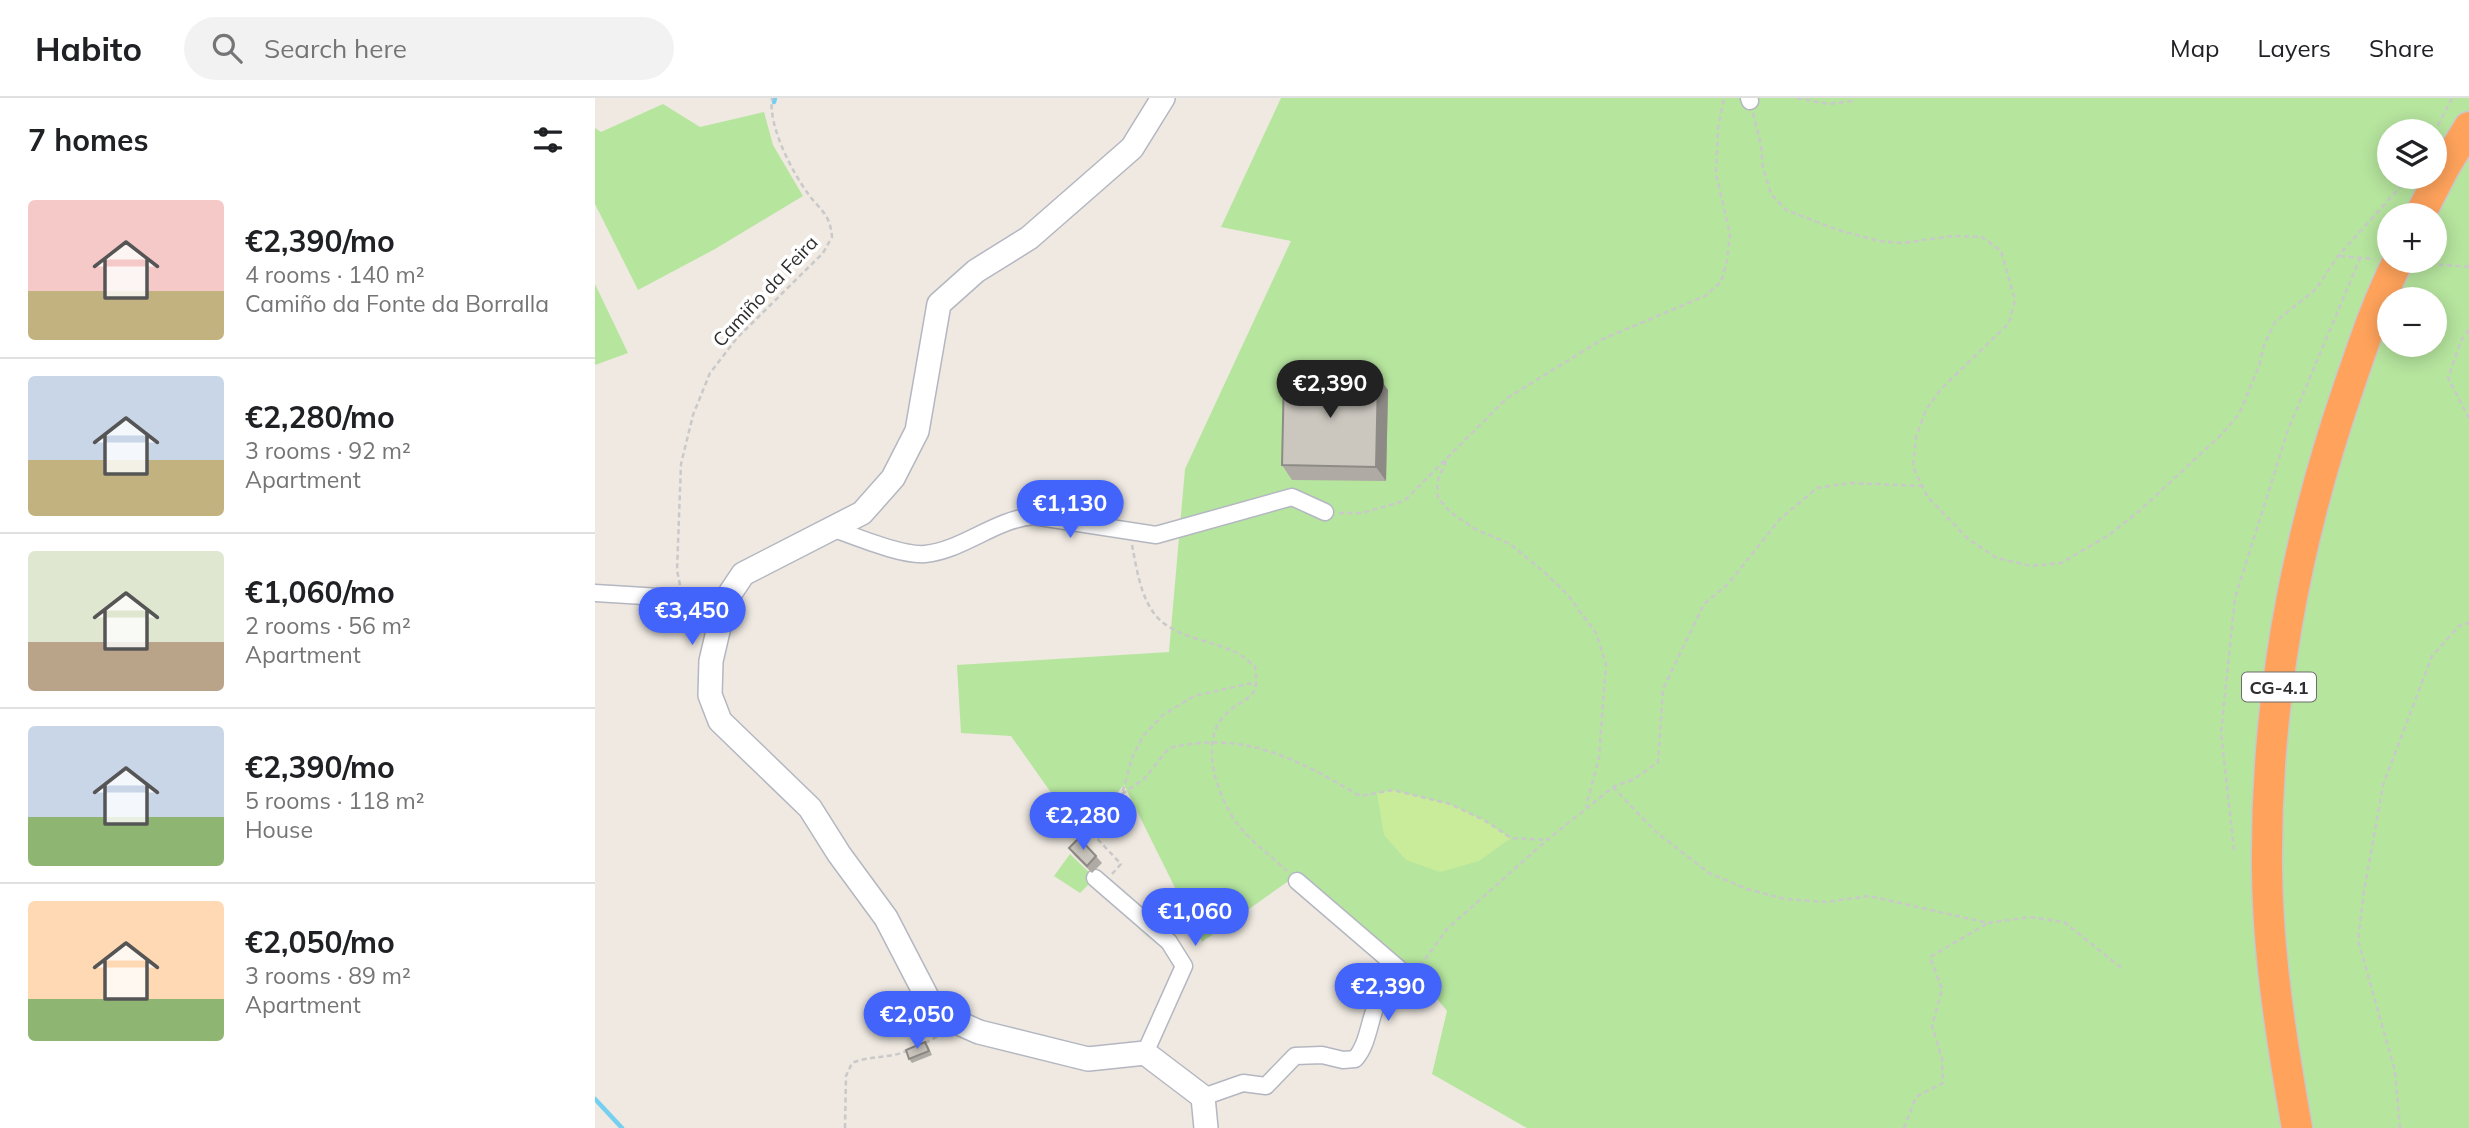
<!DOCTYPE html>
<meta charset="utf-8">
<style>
body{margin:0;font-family:Mulish,sans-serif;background:#f2f2f2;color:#202124;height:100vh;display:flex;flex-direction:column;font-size:26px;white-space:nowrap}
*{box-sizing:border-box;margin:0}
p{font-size:23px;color:#757577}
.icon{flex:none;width:38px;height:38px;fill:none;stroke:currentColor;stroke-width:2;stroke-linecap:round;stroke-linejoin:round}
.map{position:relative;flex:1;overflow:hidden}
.panel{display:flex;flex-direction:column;background:#fff;width:595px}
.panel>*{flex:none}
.fabs{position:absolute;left:1782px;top:21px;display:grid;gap:14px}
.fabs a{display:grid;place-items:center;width:70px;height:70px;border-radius:50%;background:#fff;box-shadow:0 4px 18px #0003;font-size:35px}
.price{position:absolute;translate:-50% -60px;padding:0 16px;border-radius:24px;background:#4264fb;color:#fff;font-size:23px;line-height:46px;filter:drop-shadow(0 2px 4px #0008)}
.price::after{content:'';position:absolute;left:50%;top:42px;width:21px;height:16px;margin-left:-10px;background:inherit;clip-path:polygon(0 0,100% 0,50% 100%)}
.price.on{background:#222;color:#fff}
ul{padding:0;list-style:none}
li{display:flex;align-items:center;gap:21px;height:175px;padding:0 28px}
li+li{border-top:2px solid #e0e0e0}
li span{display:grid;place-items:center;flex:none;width:196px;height:140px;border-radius:7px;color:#555}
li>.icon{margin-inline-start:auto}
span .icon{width:84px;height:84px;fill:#fffc;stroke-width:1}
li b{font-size:30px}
h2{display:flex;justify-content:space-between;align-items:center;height:84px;padding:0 28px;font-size:30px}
header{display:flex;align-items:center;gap:42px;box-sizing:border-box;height:98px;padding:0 35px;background:#fff;border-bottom:2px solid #e0e0e0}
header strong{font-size:33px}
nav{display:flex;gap:38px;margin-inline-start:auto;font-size:24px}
.search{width:490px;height:63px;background:#f2f2f2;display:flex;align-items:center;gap:18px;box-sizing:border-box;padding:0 24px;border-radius:38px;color:#757577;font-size:26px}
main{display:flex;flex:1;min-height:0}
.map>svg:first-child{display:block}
.green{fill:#b6e59e;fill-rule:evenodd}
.pitch{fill:#c9ec9a}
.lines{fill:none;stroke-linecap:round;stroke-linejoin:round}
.stream{stroke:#75cff0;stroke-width:4.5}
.street-casing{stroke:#b4b7c1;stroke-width:19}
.secondary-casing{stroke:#b4b7c1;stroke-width:26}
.highway-casing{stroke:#c9c9c9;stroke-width:33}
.path{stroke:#c9c9c9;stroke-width:2.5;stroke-dasharray:5 3.5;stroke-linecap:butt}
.street{stroke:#fff;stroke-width:16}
.secondary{stroke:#fff;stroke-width:23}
.highway{stroke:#ffa35c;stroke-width:30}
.path-bridge{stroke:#c9c9c9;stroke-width:2.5;stroke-dasharray:5 3.5;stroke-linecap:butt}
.wall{fill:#afaba4}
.shaded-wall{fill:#8e8b86}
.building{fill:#cbc7bf;stroke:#8e8b86;stroke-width:2}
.labels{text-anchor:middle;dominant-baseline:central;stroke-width:7;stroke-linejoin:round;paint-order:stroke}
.shield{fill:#fff;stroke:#6d6d6d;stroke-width:2}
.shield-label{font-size:18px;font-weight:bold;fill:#2e2e2e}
.street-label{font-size:19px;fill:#2e2e2e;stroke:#fff}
</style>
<header>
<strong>Habito</strong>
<div class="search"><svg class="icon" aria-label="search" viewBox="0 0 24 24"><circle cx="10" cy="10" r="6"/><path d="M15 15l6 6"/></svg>Search here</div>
<nav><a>Map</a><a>Layers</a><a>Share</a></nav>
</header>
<main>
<section class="panel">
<h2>7 homes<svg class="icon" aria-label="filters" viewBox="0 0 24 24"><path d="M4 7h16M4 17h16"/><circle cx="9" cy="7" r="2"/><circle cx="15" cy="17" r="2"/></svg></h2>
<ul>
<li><span style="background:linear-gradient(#f6c9c9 65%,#c2b280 0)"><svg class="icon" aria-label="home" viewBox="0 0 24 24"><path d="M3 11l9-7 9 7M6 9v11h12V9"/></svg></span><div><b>€2,390/mo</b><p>4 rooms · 140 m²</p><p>Camiño da Fonte da Borralla</p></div></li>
<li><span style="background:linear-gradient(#c9d6e8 60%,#c2b280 0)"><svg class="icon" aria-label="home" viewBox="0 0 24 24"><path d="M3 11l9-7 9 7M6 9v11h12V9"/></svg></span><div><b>€2,280/mo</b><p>3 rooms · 92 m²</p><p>Apartment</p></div></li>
<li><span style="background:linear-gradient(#dfe7d0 65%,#b9a48a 0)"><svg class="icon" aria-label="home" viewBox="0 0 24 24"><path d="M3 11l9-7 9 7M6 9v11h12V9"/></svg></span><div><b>€1,060/mo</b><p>2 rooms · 56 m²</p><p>Apartment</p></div></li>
<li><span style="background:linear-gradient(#c9d6e8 65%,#8fb573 0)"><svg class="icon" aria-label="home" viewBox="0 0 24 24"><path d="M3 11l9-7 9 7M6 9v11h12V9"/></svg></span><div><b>€2,390/mo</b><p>5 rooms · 118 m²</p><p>House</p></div></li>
<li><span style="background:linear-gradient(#ffd9b3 70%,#8fb573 0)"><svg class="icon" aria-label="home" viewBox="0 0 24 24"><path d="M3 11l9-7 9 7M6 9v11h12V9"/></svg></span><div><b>€2,050/mo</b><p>3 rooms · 89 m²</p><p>Apartment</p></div></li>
</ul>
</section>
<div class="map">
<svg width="1874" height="1030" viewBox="0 0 1874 1030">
<rect width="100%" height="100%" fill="#efe9e1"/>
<path class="green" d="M686,0h1188v1030h-942l-95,-54 15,-63 -35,-43 -115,-93 -95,67 -78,-157 -43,50 -70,-99 -50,-3 -4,-68 212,-13 16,-183 106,-228 -70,-14zM1794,33h45v46h-45zM1794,117h45v46h-45zM1794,201h45v46h-45z
M68,6l37,23 64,-15 9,33 30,51 -88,53 -77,41 -43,-86v-76l6,4z
M0,186l33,69 -33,12z
M475,756l25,24 -15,15 -26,-17z"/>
<path class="pitch" d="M798,692l57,14 34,16 27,18 -32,23 -39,11 -34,-12 -22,-25 -7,-42z"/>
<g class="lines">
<path class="stream" d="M179,4l1,-4
M0,1001l27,29"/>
<defs>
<path id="street" d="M1154,0l1,3
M236,430c24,8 70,28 94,26 38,-4 69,-34 108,-38l123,19 136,-38 33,15
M0,495l130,8
M500,780l74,64 15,24 -39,87
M608,999l40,-14 23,3 29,-30 27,-1 21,5 12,-1c13,-14 14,-38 22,-56l23,-9 11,-15 -114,-98"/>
<path id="secondary" d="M568,0l-31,50 -103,90 -53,33 -37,33 -22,127 -24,47 -31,35 -119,61 -18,27 -14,60 -1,34 10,26 90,87 29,46 47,64 42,81 33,25 18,8 109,27 57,-6 58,44 3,31"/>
<path id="highway" d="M1825,117l24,-47 25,-41
M1702,1030c-15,-85 -29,-171 -30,-257 -2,-164 28,-328 81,-482 15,-44 29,-87 50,-128"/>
</defs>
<use href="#street" class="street-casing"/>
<use href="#secondary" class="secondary-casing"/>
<use href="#highway" class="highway-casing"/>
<path class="path" d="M1202,0l31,6 24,-3 2,-3
M1158,15l8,32 2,23 8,26 15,16 52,20 41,11 23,2 51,-7 29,1 19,14 14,49 -6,23 -69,67 -14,20 -10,27 -3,30 14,29 41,43 29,19 34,8 30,-3 48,-28 29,-23 84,-78 17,-20 20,-48 5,-21 11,-23 41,-33 22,-33 63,-70 6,-9
M1839,35l18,-35
M1745,158l35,3
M1874,232l-8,11 -13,37 21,40
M851,363l-9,21 1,16 12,14 25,17 35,15 33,27 24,23 29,39 10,31 -7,94 -13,48
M744,415h23l42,-12 103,-103 96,-59 102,-43 16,-14 6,-21 3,-27 -14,-60 2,-46 6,-30
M537,447c5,25 9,58 29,76 21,18 53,20 76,32 6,3 12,9 18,13 6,38 -11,28 -31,50 -25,27 -7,79 12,106 12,17 35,34 51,49
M85,487l-3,-15 4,-106 12,-49 17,-42 27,-35 86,-85 9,-16c-2,-23 -11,-26 -23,-42 -17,-23 -41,-69 -37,-97
M1018,689l43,45 53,41 38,16 38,10 41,3 43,-6 119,27 42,-6 34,5 60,48
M527,696l23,-16 24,-30c76,-18 128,11 191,48l33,-6 57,14 34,16 27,18 36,2
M1639,752l-13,-118 14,-134 53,-168 72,-172
M517,776l9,-10 -31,-33 32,-37 10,-36 11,-22 20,-21 31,-19 63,-14
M825,868l27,-37 100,-89 66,-53 21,-8 24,-17 5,-73 41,-85 24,-20 52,-65 37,-31 33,-5 72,3
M330,945l19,-10
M250,1030l1,-52 6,-13c19,-8 38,-4 57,-13
M1309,1030l12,-31 27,-14 -1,-25 -10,-32 10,-37 -12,-32 58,-34
M1805,1030l-5,-57 -37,-131 6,-49 19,-106 49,-129 27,-30 10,-3"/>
<use href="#street" class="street"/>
<use href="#secondary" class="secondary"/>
<use href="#highway" class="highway"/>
<path class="path-bridge" d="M1801,163l73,6"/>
</g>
<path class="wall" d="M783,278l10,14 -2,91 -94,-1 -10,-15z
M474,750l27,8 6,7 -10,10 -18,-18z
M333,948l4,9 -20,8 -3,-4z"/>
<path class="shaded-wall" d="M783,278l10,14 -2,91 -10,-14z"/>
<path class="building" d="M689,276l94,2 -2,91 -94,-2z
M484,740l17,18 -9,10 -18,-18z
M330,944l4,9 -20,8 -3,-9z"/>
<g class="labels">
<rect class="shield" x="1647" y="574.5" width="74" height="29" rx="5"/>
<g class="shield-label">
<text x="1684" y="589">CG-4.1</text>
</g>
<g class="street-label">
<text transform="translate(170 193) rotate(-47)">Camiño da Feira</text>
</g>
</g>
</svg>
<div class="fabs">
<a><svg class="icon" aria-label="layers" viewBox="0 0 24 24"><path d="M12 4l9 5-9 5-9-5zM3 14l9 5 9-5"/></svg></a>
<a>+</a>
<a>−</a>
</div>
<b class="price on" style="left:735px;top:322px">€2,390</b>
<b class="price" style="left:475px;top:442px">€1,130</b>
<b class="price" style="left:97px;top:549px">€3,450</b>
<b class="price" style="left:488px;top:754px">€2,280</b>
<b class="price" style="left:600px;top:850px">€1,060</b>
<b class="price" style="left:793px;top:925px">€2,390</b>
<b class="price" style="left:322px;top:953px">€2,050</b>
</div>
</main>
